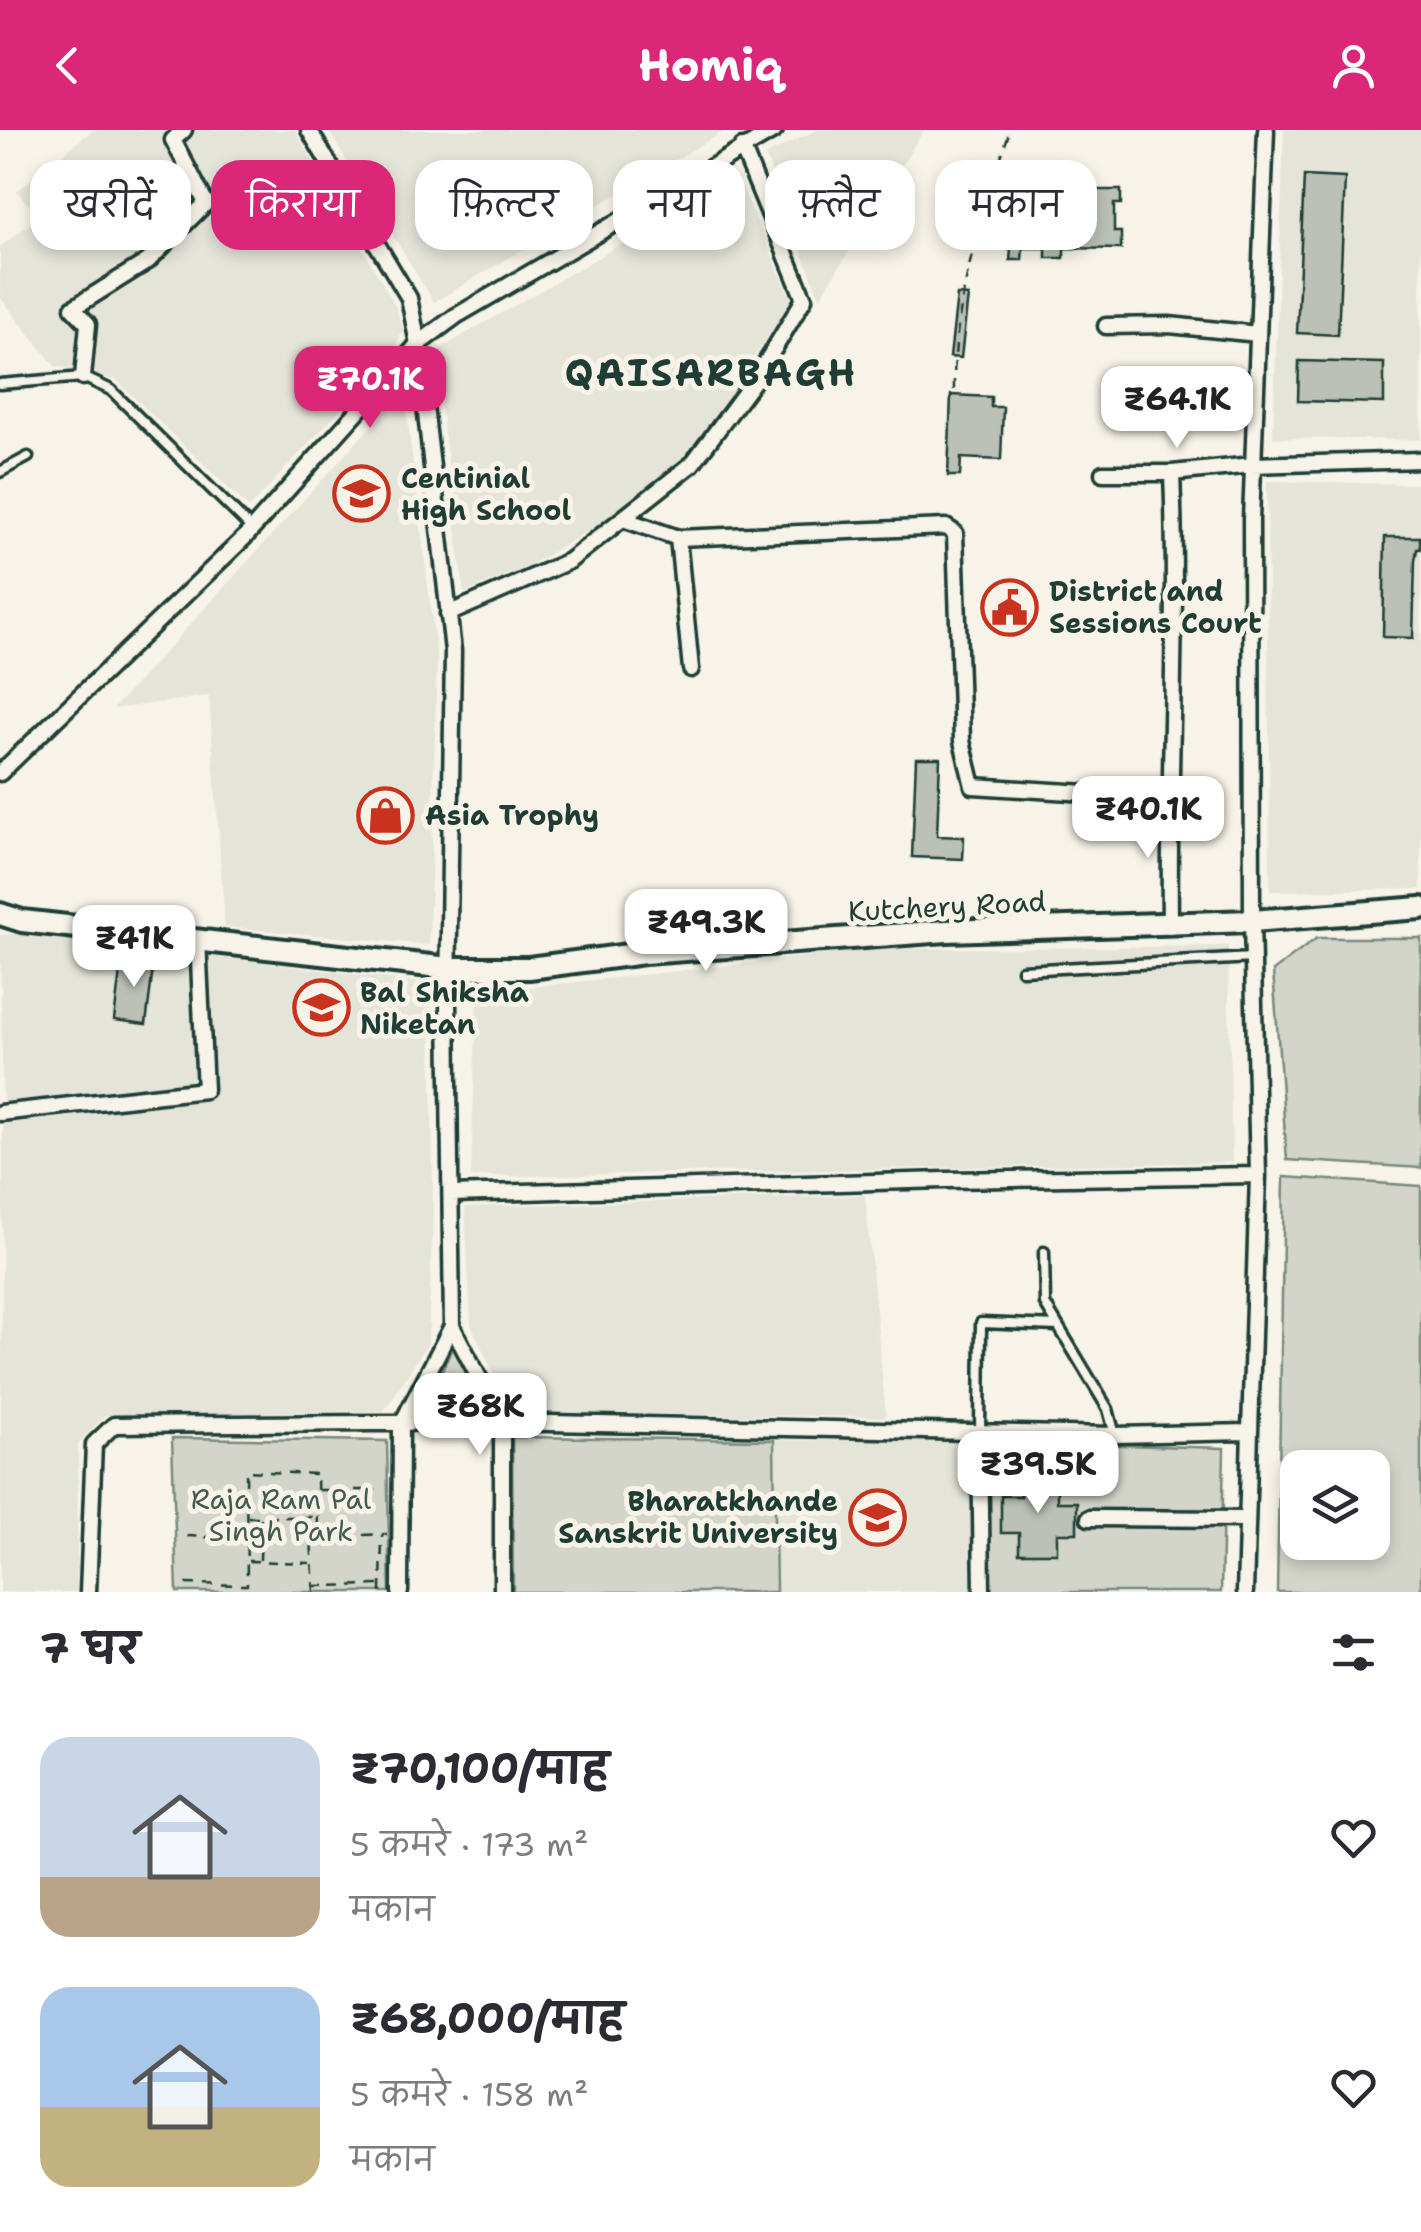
<!DOCTYPE html>
<html lang="hi">
<meta charset="utf-8">
<style>
body{margin:0;font-family:"Shantell Sans","Playpen Sans Deva",sans-serif;background:#f7f7f7;color:#2b2b33;height:100vh;display:flex;flex-direction:column;font-size:38px;white-space:nowrap}
*{box-sizing:border-box;margin:0}
p{font-size:32px;color:#7c7c81}
.icon{flex:none;width:55px;height:55px;fill:none;stroke:currentColor;stroke-width:2;stroke-linecap:round;stroke-linejoin:round}
.map{position:relative;height:1462px;overflow:hidden}
.panel{display:flex;flex-direction:column;background:#fff;flex:1}
.panel>*{flex:none}
.guide{position:absolute;left:30px;top:30px;width:1362px;height:90px;display:flex;gap:20px}
.controls{position:absolute;left:1280px;top:1320px;display:grid;gap:20px}
.controls a{display:grid;place-items:center;width:110px;height:110px;border-radius:20px;background:#fff;box-shadow:0 5px 15px #0003;font-size:50px}
.price{position:absolute;translate:-50% -85px;padding:0 22px;border-radius:20px;background:#fff;color:#222;font-size:32px;line-height:65px;filter:drop-shadow(0 2px 5px #0008)}
.price::after{content:'';position:absolute;left:50%;top:60px;width:30px;height:22px;margin-left:-15px;background:inherit;clip-path:polygon(0 0,100% 0,50% 100%)}
.price.selected{background:#db2777;color:#fff}
ul{padding:0;list-style:none}
li{display:flex;align-items:center;gap:30px;height:250px;padding:0 40px}
li span{display:grid;place-items:center;flex:none;width:280px;height:200px;border-radius:30px;color:#555}
li>.icon{margin-inline-start:auto}
span .icon{width:120px;height:120px;fill:#fffc;stroke-width:1}
li b{font-size:42px}
h2{display:flex;justify-content:space-between;align-items:center;height:120px;padding:0 40px;font-size:42px}
.tag{padding:0 35px;border-radius:30px;background:#fff;box-shadow:0 5px 15px #0003;font-size:35px;line-height:90px}
.tag.selected{background:#db2777;color:#fff}
header{display:flex;justify-content:space-between;align-items:center;height:130px;padding:0 40px;background:#db2777;color:#fff;font-size:45px;font-weight:700}
.map>svg:first-child{display:block}
.built{fill:#e5e4d9}
.green{fill:#d3d5ca;stroke:#79897f;stroke-width:2.5;fill-rule:evenodd}
.building{fill:#bbc1b6;stroke:#1f3d34;stroke-width:2.5}
.lines{fill:none;stroke-linecap:round;stroke-linejoin:round}
.lane-casing{stroke:#1f3d34;stroke-width:15}
.street-casing{stroke:#1f3d34;stroke-width:21}
.secondary-casing{stroke:#1f3d34;stroke-width:28}
.path{stroke:#1f3d34;stroke-width:2.5;stroke-dasharray:10 8;stroke-linecap:butt}
.lane{stroke:#f7f3e8;stroke-width:8}
.street{stroke:#f7f3e8;stroke-width:14}
.secondary{stroke:#f7f3e8;stroke-width:20}
.labels{text-anchor:middle;dominant-baseline:central;stroke-width:10;stroke-linejoin:round;paint-order:stroke}
.poi-label{font-size:28px;font-weight:bold;fill:#1f3d34;stroke:#f7f3e8;text-anchor:start}
.street-label{font-size:28px;fill:#1f3d34;stroke:#f7f3e8}
.park-label{font-size:28px;fill:#435b52;stroke:#f7f3e8}
.district-label{font-size:38px;font-weight:bold;letter-spacing:2.5px;fill:#1f3d34;stroke:#f7f3e8}
</style>
<header><svg class="icon" aria-label="back" viewBox="0 0 24 24"><path d="M15 5l-7 7 7 7"/></svg>Homiq<svg class="icon" aria-label="person" viewBox="0 0 24 24"><circle cx="12" cy="8" r="4"/><path d="M4 21q1-7 8-7t8 7"/></svg></header>
<div class="map">
<svg width="1421" height="1462" viewBox="0 0 1421 1462">
<rect width="100%" height="100%" fill="#f7f3e8"/>
<filter id="ink" filterUnits="userSpaceOnUse"><feTurbulence type="fractalNoise" baseFrequency=".01" numOctaves="2"/><feDisplacementMap in="SourceGraphic" scale="20" xChannelSelector="R" yChannelSelector="G"/><feConvolveMatrix kernelMatrix="1 2 1 2 8 2 1 2 1" color-interpolation-filters="sRGB"/></filter>
<g filter="url(#ink)">
<path class="built" d="M93,0h202l101,177 7,24 -13,25 -141,152 -133,-128 -61,-14 -55,-69v-50l39,-30 -22,-26z
M328,0h398l-292,172z
M817,0h107l-104,168 -55,-143z
M1284,0h137v310l-148,-2z
M738,47l54,125 -104,153 -84,67 -76,44 -64,27 -30,-241z
M404,260l33,270 -8,285 -204,-18 -16,-231 -96,13z
M1267,351l154,3v405l-151,2z
M29,803l402,51 2,229 -5,130 -44,68 -279,4 -27,29 -1,148h-77l3,-467 -3,-190z
M1228,816l4,216 -761,15 6,-184 399,-44z
M865,1065l21,222 -375,-5 -40,-88 -6,-117z
M774,1310l208,1 -5,151h-201z"/>
<path class="green" d="M1317,808h104v230l-134,-8 -14,-189z
M1284,1047l137,9v406h-144zM1298,1338h74v74h-74z
M454,1214l34,69 -67,3z
M512,1307l262,3 2,152h-263z
M172,1308l215,3 3,151h-213z
M982,1311l242,7 -3,144h-244z"/>
<path class="building" d="M1018,46h20l-1,11 41,1v-8h16v10h27v14h-7v28h7v17l-57,-1v10h-18v-10h-23l-1,12h-12l1,-11 -19,-3v-14h10v-30h-11v-18l27,1z
M1304,46l41,2 -7,157 -41,-2z
M957,165l11,1 -7,62 -11,-1z
M1299,231l85,2v40l-86,-2z
M951,265l40,2v10h12l-2,53 -40,-2 -1,18h-12z
M1385,407h35v12h-3l-2,12 -2,77 -30,-1z
M916,628h24l-3,78 27,1 -1,22 -51,-2z
M122,825l32,5 -8,64 -32,-4z
M1021,1347h36v25h20v31h-20v20h-38v-20h-18v-37h20z"/>
<g class="lines">
<defs>
<path id="lane" d="M0,254l83,-7 28,13 141,139
M0,342l28,-15
M1022,840l231,-12
M1044,1122l1,52 63,105 7,26
M980,1302l1,-109 77,3"/>
<path id="street" d="M309,0l100,168 9,46 35,307 -5,349 4,326 50,96v170
M1106,196l63,-1 89,9
M83,247l5,-53 -15,-16 75,-47 58,-58 -33,-63 11,-10
M1103,343h69l81,-8 168,-5
M623,389l55,19 268,-11 9,6 7,208 11,45 196,12
M678,408l13,131
M448,484l121,-53 123,-97 67,-90 45,-75 -62,-152
M0,643l245,-236 173,-193 38,-28 319,-186
M1170,794c-2,-150 8,-301 2,-451
M0,983l205,-23 -7,-150
M451,1064l494,-14 313,-5
M980,1303l2,159
M1089,1388l157,1
M88,1462l6,-148 20,-19 388,-3 613,13 133,-3
M400,1462l1,-167 51,-99
M1245,1462l13,-417 -6,-254 -1,-401 15,-390"/>
<path id="secondary" d="M0,784l22,7 427,47h80l115,-15 303,-22 305,-10 169,-13"/>
</defs>
<use href="#lane" class="lane-casing"/>
<use href="#street" class="street-casing"/>
<use href="#secondary" class="secondary-casing"/>
<path class="path" d="M954,260c-1,-89 28,-176 56,-260
M319,1360h57
M248,1387h67
M187,1406l58,3
M262,1409h11
M260,1430l1,-42
M248,1431l62,2
M186,1454l61,1 -1,-114 71,3 1,59 -7,-1v5
M315,1456l66,-1
M314,1462l-3,-55 76,-3
M381,1462l1,-57"/>
<use href="#lane" class="lane"/>
<use href="#street" class="street"/>
<use href="#secondary" class="secondary"/>
</g>
</g>
<defs>
<symbol id="school-ring" viewBox="-11 -11 22 22"><circle r="9.5" fill="#f7f3e8" stroke="#c8321e" stroke-width="1.5"/><path d="M0-5L7-2L0 1L-7-2ZM-4 1L0 2.5L4 1V4Q0 6-4 4Z" fill="#c8321e"/></symbol>
<symbol id="civic-ring" viewBox="-11 -11 22 22"><circle r="9.5" fill="#f7f3e8" stroke="#c8321e" stroke-width="1.5"/><path d="M-.6-6.5H3V-4.5H.6V-3L4-1V1h2V6H-6V1h2V-1L-.6-3ZM-1.2 2.5V6h2.4V2.5Z" fill="#c8321e"/></symbol>
<symbol id="shop-ring" viewBox="-11 -11 22 22"><circle r="9.5" fill="#f7f3e8" stroke="#c8321e" stroke-width="1.5"/><path d="M-5-2.5h2.3a2.7 3.5 0 0 1 5.4 0H5L5.5 6h-11ZM-1.5-2.5h3a1.5 2.3 0 0 0-3 0Z" fill="#c8321e"/></symbol>
<symbol id="university-ring" viewBox="-11 -11 22 22"><circle r="9.5" fill="#f7f3e8" stroke="#c8321e" stroke-width="1.5"/><path d="M0-5L7-2L0 1L-7-2ZM-4 1L0 2.5L4 1V4Q0 6-4 4Z" fill="#c8321e"/></symbol>
</defs>
<g fill-rule="evenodd">
<use href="#school-ring" x="330" y="332" width="63" height="63"/>
<use href="#civic-ring" x="978" y="446" width="63" height="63"/>
<use href="#shop-ring" x="354" y="654" width="63" height="63"/>
<use href="#school-ring" x="290" y="846" width="63" height="63"/>
<use href="#university-ring" x="846" y="1356" width="63" height="63"/>
</g>
<g class="labels">
<g class="poi-label">
<text x="401" y="348">Centinial<tspan x="401" dy="32">High School</tspan></text>
<text x="1049" y="461">District and<tspan x="1049" dy="32">Sessions Court</tspan></text>
<text x="425" y="685">Asia Trophy</text>
<text x="360" y="862">Bal Shiksha<tspan x="360" dy="32">Niketan</tspan></text>
<text x="838" y="1371" text-anchor="end">Bharatkhande<tspan x="838" dy="32">Sanskrit University</tspan></text>
</g>
<g class="street-label">
<text transform="translate(947 776) rotate(-3)">Kutchery Road</text>
</g>
<g class="park-label">
<text x="281" y="1369">Raja Ram Pal<tspan x="281" dy="32">Singh Park</tspan></text>
</g>
<g class="district-label">
<text x="711" y="242">QAISARBAGH</text>
</g>
</g>
</svg>
<div class="controls">
<a><svg class="icon" aria-label="layers" viewBox="0 0 24 24"><path d="M12 4l9 5-9 5-9-5zM3 14l9 5 9-5"/></svg></a>
</div>
<b class="price selected" style="left:370px;top:301px">₹70.1K</b>
<b class="price" style="left:1177px;top:321px">₹64.1K</b>
<b class="price" style="left:1148px;top:731px">₹40.1K</b>
<b class="price" style="left:706px;top:844px">₹49.3K</b>
<b class="price" style="left:134px;top:860px">₹41K</b>
<b class="price" style="left:480px;top:1328px">₹68K</b>
<b class="price" style="left:1038px;top:1386px">₹39.5K</b>
<div class="guide">
<a class="tag">खरीदें</a>
<a class="tag selected">किराया</a>
<a class="tag">फ़िल्टर</a>
<a class="tag">नया</a>
<a class="tag">फ़्लैट</a>
<a class="tag">मकान</a>
</div>
</div>
<section class="panel">
<h2>7 घर<svg class="icon" aria-label="filters" viewBox="0 0 24 24"><path d="M4 7h16M4 17h16"/><circle cx="9" cy="7" r="2"/><circle cx="15" cy="17" r="2"/></svg></h2>
<ul>
<li><span style="background:linear-gradient(#c9d6e8 70%,#b9a48a 0)"><svg class="icon" aria-label="home" viewBox="0 0 24 24"><path d="M3 11l9-7 9 7M6 9v11h12V9"/></svg></span><div><b>₹70,100/माह</b><p>5 कमरे · 173 m²</p><p>मकान</p></div><svg class="icon" aria-label="heart" viewBox="0 0 24 24"><path d="M12 20l-8-8c-3-5 5-10 8-4 3-6 11-1 8 4z"/></svg></li>
<li><span style="background:linear-gradient(#a9c7e8 60%,#c2b280 0)"><svg class="icon" aria-label="home" viewBox="0 0 24 24"><path d="M3 11l9-7 9 7M6 9v11h12V9"/></svg></span><div><b>₹68,000/माह</b><p>5 कमरे · 158 m²</p><p>मकान</p></div><svg class="icon" aria-label="heart" viewBox="0 0 24 24"><path d="M12 20l-8-8c-3-5 5-10 8-4 3-6 11-1 8 4z"/></svg></li>
</ul>
</section>
